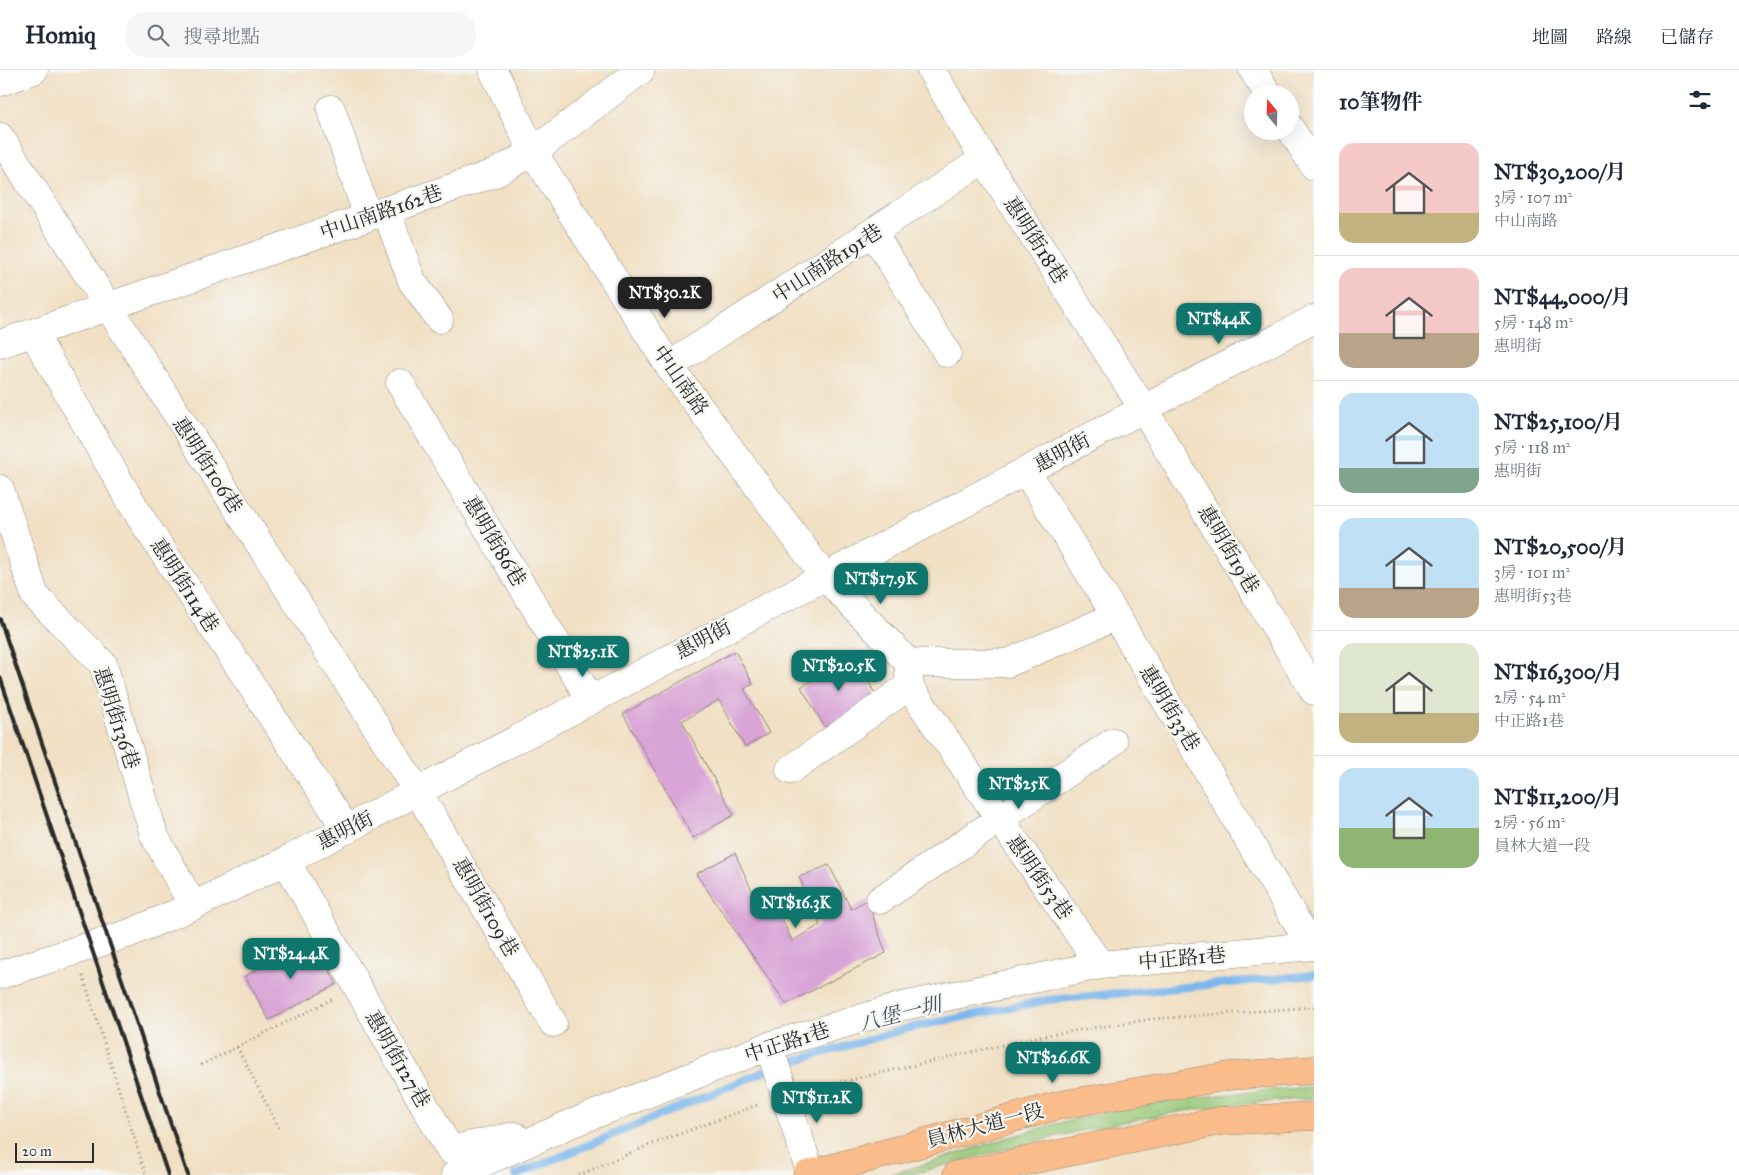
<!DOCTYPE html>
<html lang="zh-TW">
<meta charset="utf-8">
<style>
body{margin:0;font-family:"IM FELL Great Primer","Noto Serif TC",serif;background:#f6f6f7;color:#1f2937;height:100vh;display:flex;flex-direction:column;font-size:19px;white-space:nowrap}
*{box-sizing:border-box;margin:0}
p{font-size:16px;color:#747a83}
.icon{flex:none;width:28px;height:28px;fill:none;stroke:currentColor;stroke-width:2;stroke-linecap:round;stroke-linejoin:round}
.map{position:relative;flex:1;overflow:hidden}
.sheet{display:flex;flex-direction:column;background:#fff;width:425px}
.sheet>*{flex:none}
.needle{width:32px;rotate:341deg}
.fabs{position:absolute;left:1244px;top:15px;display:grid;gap:10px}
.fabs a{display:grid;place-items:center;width:55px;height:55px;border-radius:50%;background:#fff;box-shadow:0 5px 20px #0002;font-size:25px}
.scale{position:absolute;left:15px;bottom:12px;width:79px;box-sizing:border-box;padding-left:5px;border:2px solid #2b2b2b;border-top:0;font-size:14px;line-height:18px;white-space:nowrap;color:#2b2b2b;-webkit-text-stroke:4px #f6f6f2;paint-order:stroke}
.price{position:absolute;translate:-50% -42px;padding:0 11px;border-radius:10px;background:#0f766e;color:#fff;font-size:16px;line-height:32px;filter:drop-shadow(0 1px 2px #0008)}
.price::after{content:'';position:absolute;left:50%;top:30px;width:15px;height:11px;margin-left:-8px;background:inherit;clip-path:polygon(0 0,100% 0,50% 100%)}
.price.active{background:#222;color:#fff}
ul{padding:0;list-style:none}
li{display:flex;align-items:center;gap:15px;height:125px;padding:0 25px}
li+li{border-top:1px solid #e0e1e3}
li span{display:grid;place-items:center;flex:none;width:140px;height:100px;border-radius:15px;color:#555}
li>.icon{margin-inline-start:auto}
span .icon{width:60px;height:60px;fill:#fffc;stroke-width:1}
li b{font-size:21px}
h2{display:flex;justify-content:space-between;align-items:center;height:60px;padding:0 25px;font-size:21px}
header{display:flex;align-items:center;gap:30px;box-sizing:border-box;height:70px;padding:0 25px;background:#fff;border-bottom:1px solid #e0e1e3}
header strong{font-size:24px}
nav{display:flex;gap:28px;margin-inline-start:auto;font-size:18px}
.search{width:350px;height:45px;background:#f6f6f7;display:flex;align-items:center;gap:12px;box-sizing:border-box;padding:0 18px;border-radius:20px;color:#747a83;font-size:19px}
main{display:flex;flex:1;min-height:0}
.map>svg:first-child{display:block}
.green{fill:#96c675;stroke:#607850}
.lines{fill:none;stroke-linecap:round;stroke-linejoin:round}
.stream{stroke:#7bb7ed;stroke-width:8}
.building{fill:#d9a4d7}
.minor-casing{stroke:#8e8678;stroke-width:29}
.major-casing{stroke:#8e8678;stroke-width:29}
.path{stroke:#8e8678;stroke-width:3;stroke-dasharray:1 4;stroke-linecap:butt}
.minor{stroke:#fff;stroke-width:28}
.major{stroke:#f9bc8a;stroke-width:28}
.rail{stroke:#2b2b2b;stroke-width:4}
.labels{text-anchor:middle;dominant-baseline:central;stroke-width:4.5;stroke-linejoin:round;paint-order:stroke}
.street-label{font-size:20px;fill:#2b2b2b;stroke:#f6f6f2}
.water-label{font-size:21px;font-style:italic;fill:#435565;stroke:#f6f6f2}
</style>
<header>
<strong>Homiq</strong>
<div class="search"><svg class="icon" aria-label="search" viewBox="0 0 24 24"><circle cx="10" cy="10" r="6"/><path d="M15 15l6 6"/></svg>搜尋地點</div>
<nav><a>地圖</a><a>路線</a><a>已儲存</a></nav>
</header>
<main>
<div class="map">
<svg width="1314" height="1105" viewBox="0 0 1314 1105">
<rect width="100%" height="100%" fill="#f6f6f2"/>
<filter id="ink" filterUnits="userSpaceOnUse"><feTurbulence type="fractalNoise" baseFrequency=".02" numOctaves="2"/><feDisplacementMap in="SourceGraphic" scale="10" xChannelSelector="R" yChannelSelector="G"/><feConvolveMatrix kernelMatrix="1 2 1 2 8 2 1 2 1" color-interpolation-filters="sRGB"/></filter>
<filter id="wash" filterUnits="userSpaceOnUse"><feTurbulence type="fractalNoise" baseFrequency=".0096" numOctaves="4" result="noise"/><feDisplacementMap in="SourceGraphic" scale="20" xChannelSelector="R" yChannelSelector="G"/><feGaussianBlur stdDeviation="1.12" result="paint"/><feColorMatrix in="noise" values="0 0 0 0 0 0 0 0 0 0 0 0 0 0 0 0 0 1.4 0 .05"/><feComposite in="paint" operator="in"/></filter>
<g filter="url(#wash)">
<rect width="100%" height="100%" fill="#f1e0c4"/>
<path class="green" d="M1314,1017v11c-53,4 -106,8 -158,18 -83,14 -165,37 -247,59h-21c67,-19 132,-44 200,-59 75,-17 150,-24 226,-29z"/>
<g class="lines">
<path class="stream" d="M516,1105l262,-109 131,-38 139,-28 266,-25"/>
</g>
<g id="blocks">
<path class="building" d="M735,581l18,33 -9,5 25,44 -24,14 -26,-47 -37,21 52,94 -41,23 -70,-124z
M854,586l23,41 -52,30 -24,-40z
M735,783l19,42 15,-5 23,51 28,-16 -21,-48 30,-12 22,44 16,-9 19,53 -100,51 -90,-130z
M313,869l24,45 -68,36 -24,-44z"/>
</g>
</g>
<g filter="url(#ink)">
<use href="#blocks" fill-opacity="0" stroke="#8e8678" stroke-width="1"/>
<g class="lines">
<defs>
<path id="minor" d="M493,0l40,82 136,214 155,210 85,87v23l191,279
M931,0l53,89 159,249 171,283
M1253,0l15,24
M0,12l34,-12
M331,39l37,108
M1290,58l24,38
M0,67l418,655 135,231
M386,140l26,71 27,38
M873,162l74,121
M33,263l107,184 207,313
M0,274l495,-171 38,-21 108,-82
M669,296l315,-207
M400,313l190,316
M1026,401l90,145 195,330
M0,419l35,107 68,68 51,171 39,71
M909,593h99l108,-47
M790,700l119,-84
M286,791l164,289 65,-14
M880,830l233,-158
M0,905l130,-42 63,-27 93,-45 1028,-542
M769,976l42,129
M455,1105l115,-51 199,-78 134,-40 197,-41 214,-19"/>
<path id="major" d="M807,1105l253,-70 169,-29 85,-6
M957,1105l263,-54 94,-5"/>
</defs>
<use href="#minor" class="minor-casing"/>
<use href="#major" class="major-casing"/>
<path class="path" d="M83,906l63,199
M237,977l43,83
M201,995l134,-67
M811,1019l230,-53 111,-17 162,-12
M579,1105l68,-29 113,-42"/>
<use href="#minor" class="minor"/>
<use href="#major" class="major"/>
<path class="rail" d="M0,549l188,556
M0,607l168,498"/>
</g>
</g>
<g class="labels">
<g class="street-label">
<text transform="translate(381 142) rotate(-19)">中山南路162巷</text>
<text transform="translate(1036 170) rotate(57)">惠明街18巷</text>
<text transform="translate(827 193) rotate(-33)">中山南路191巷</text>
<text transform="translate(681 310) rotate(55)">中山南路</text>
<text transform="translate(1062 382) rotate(-28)">惠明街</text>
<text transform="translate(208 395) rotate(57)">惠明街106巷</text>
<text transform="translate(495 471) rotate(59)">惠明街86巷</text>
<text transform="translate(1229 479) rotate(59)">惠明街19巷</text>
<text transform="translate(185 515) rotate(57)">惠明街114巷</text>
<text transform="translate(703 569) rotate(-28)">惠明街</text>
<text transform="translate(1170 638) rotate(59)">惠明街33巷</text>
<text transform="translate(117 648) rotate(72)">惠明街136巷</text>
<text transform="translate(345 760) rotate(-27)">惠明街</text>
<text transform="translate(1040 807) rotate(55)">惠明街53巷</text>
<text transform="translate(486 837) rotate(60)">惠明街109巷</text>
<text transform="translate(1182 888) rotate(-5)">中正路1巷</text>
<text transform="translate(787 972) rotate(-18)">中正路1巷</text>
<text transform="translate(398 989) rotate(60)">惠明街127巷</text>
<text transform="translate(985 1055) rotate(-15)">員林大道一段</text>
</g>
<g class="water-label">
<text transform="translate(900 944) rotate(-14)">八堡一圳</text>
</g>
</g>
</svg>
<div class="fabs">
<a><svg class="needle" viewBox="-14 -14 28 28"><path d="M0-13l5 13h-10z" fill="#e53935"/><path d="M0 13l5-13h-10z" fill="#747a83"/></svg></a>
</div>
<div class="scale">20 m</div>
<b class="price active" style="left:665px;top:249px">NT$30.2K</b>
<b class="price" style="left:1219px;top:275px">NT$44K</b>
<b class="price" style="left:881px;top:535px">NT$17.9K</b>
<b class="price" style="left:583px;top:608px">NT$25.1K</b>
<b class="price" style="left:839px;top:622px">NT$20.5K</b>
<b class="price" style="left:1019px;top:740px">NT$25K</b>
<b class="price" style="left:796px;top:859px">NT$16.3K</b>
<b class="price" style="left:291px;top:910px">NT$24.4K</b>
<b class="price" style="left:1053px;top:1014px">NT$26.6K</b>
<b class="price" style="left:817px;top:1054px">NT$11.2K</b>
</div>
<section class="sheet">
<h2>10筆物件<svg class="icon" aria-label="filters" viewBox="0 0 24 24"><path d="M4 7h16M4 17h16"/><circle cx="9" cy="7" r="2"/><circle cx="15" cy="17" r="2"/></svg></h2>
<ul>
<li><span style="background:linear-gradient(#f6c9c9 70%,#c2b280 0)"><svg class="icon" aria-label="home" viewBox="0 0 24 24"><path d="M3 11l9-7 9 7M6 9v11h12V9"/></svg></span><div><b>NT$30,200/月</b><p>3房 · 107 m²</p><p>中山南路</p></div></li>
<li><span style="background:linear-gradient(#f6c9c9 65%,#b9a48a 0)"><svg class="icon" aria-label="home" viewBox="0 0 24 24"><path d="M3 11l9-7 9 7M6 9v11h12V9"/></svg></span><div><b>NT$44,000/月</b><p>5房 · 148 m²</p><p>惠明街</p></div></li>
<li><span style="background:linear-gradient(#bfe0f5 75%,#7fa58c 0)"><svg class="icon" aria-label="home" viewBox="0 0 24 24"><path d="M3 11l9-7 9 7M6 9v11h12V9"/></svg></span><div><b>NT$25,100/月</b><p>5房 · 118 m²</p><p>惠明街</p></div></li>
<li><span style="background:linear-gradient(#bfe0f5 70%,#b9a48a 0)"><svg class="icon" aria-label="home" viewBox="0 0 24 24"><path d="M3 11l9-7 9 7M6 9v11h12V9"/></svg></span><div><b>NT$20,500/月</b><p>3房 · 101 m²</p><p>惠明街53巷</p></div></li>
<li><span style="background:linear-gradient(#dfe7d0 70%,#c2b280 0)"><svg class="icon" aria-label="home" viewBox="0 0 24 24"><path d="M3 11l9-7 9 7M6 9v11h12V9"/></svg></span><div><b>NT$16,300/月</b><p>2房 · 54 m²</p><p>中正路1巷</p></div></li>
<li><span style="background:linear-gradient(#bfe0f5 60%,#8fb573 0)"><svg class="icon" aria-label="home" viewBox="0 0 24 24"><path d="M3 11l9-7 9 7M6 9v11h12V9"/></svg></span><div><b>NT$11,200/月</b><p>2房 · 56 m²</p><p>員林大道一段</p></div></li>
</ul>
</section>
</main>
